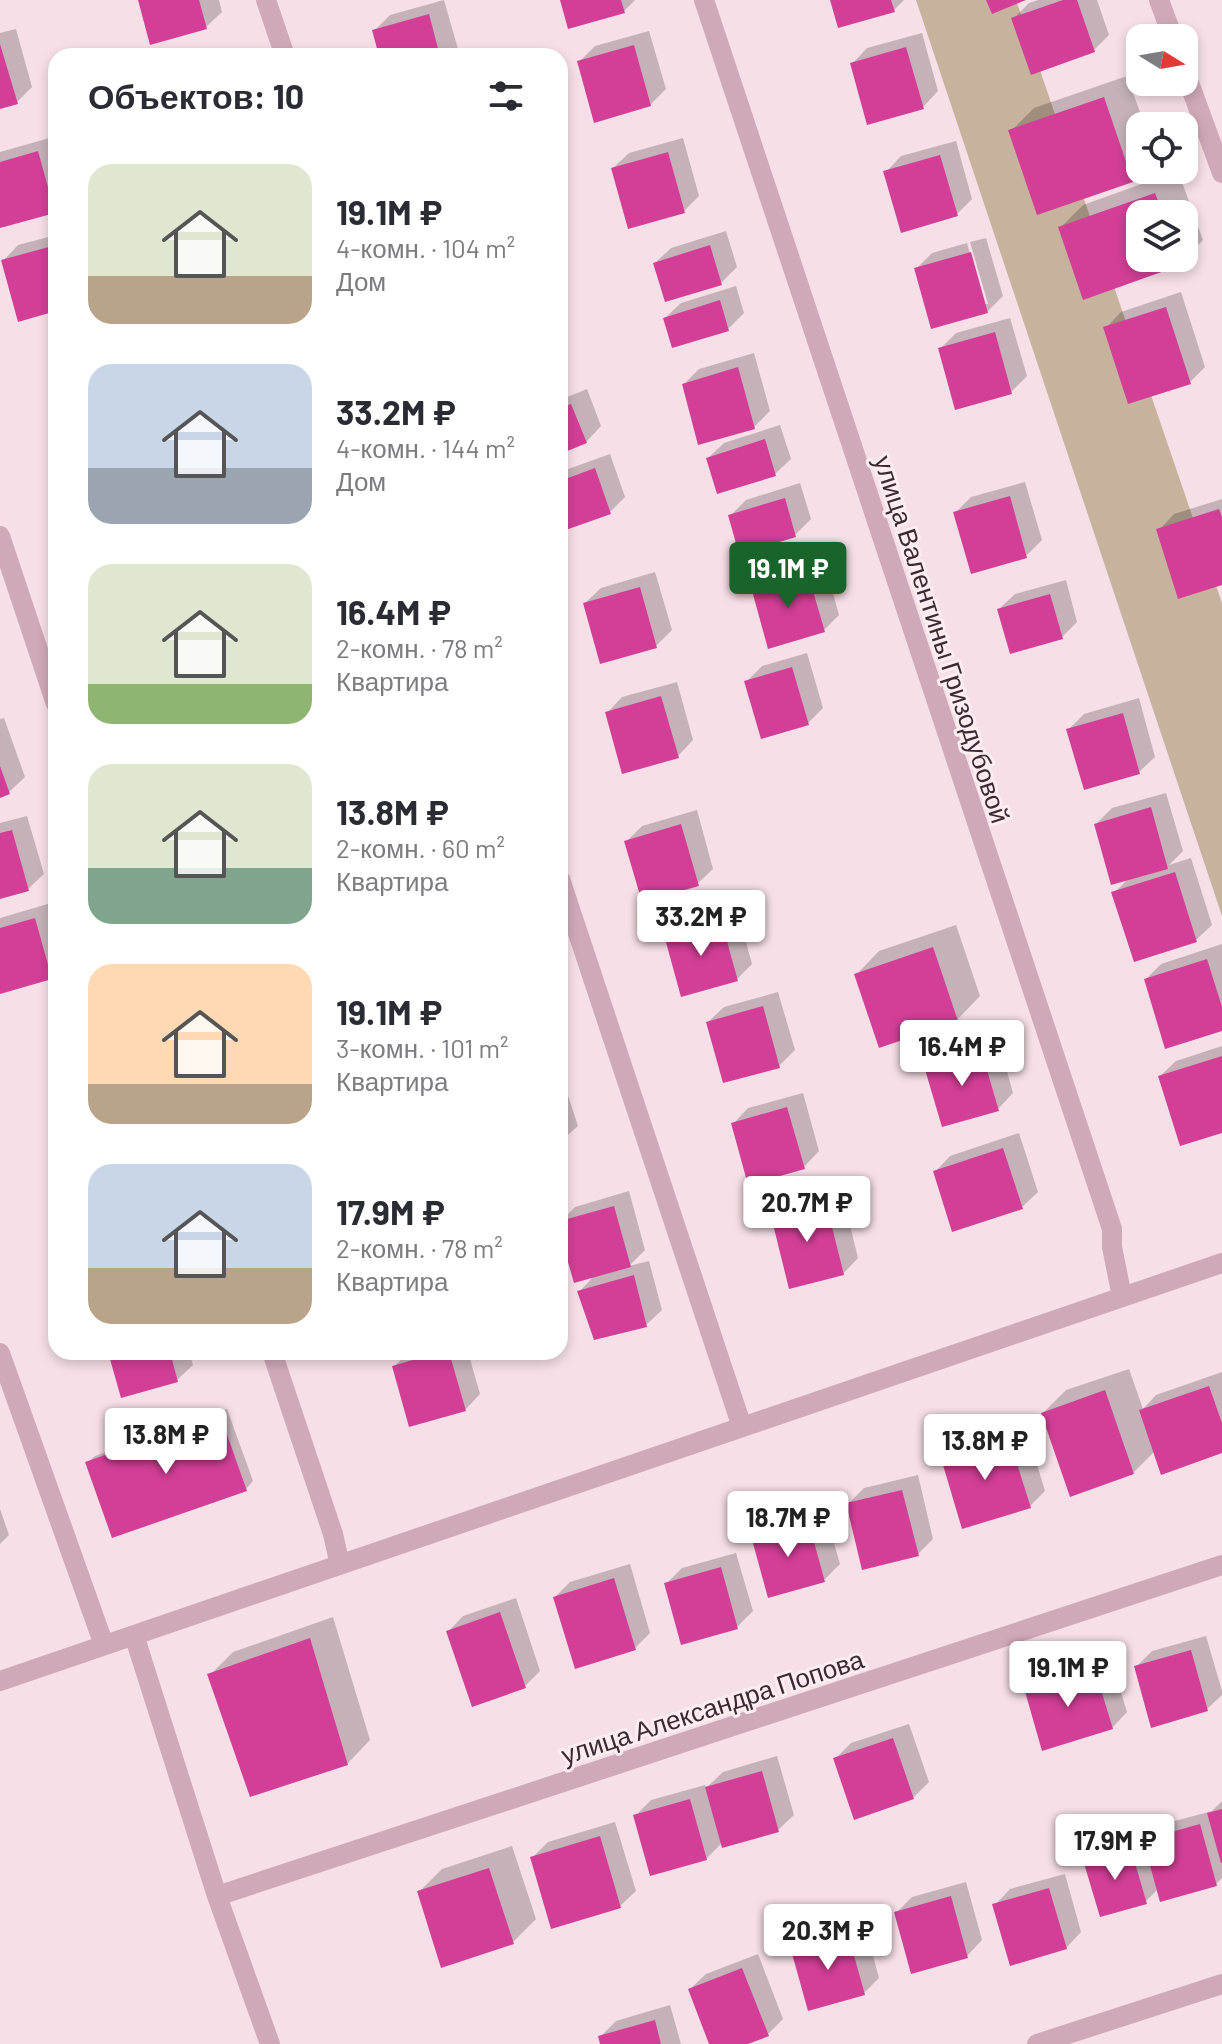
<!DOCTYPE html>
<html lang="ru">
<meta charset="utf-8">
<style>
body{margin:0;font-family:Barlow,sans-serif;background:#f7f7f7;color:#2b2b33;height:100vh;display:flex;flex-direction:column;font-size:30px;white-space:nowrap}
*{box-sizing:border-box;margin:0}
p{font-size:26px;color:#7c7c81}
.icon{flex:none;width:44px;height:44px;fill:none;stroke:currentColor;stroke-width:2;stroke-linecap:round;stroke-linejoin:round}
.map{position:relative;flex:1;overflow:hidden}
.details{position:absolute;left:48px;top:48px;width:520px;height:1312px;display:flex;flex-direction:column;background:#fff;border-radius:24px;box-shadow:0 4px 12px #0003}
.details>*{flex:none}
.needle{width:52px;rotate:101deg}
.buttons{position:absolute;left:1126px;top:24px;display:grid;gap:16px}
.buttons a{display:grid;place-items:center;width:72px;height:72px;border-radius:16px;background:#fff;box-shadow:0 4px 12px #0003;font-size:40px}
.price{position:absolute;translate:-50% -68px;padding:0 18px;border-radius:8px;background:#fff;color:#222;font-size:26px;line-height:52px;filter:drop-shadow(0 2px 4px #0008)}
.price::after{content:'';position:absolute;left:50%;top:48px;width:24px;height:18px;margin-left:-12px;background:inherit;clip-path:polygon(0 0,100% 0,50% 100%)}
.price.on{background:#19642a;color:#fff}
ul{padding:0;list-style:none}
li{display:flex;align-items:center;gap:24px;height:200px;padding:0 40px}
li span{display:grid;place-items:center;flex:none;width:224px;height:160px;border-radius:24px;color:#555}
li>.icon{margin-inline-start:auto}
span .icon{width:96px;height:96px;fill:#fffc;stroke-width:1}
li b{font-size:34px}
h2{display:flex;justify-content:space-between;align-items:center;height:96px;padding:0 40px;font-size:34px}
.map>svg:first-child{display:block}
.green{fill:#c7b29d}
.shadow{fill:#0003;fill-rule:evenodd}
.building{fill:#d33f97}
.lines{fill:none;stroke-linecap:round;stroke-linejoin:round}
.street{stroke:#d0a9b8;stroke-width:20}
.labels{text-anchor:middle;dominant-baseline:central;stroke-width:6;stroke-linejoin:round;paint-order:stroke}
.street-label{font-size:26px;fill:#3c2933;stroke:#fcedf1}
</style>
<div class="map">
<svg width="1222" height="2044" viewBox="0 0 1222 2044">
<rect width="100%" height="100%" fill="#f6dfe6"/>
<path class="green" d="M916,0h100l206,603v313z"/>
<path class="shadow" d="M140,0h79l3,12 -16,15z
M444,0l16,56h-79l-7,-25 16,-16z
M562,0h73l-11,11z
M832,0h72l-10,10z
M1038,0h59l12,35 -16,16 -80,-32 16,-16z
M16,29l16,58 -15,15 -17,5v-74z
M649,31l17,58 -16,16 -71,-43 16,-16z
M922,33l16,58 -15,16 -71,-43 15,-16z
M1127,76l18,50h-5v44h2l-10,10 -121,-49 23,-23z
M53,137l3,9v63l-56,17v-74z
M683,138l16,58 -15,15 -71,-43 16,-15z
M956,141l16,58 -15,15 -71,-42 15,-16z
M1178,171l25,69 -23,23 -96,35 -24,-70 23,-23zM1140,214h44v44h-44z
M726,231l11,36 -16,16 -66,-20 16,-15z
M56,235v74l-53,-48 15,-16z
M986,238l17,58 -16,16 -71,-43 16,-16 35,-10 17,61h4l-18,-62z
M736,286l8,27 -16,16 -63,-11 16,-15z
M1181,292l24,75 -15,15 -84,-54 15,-16z
M1010,318l17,58 -16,16 -71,-43 16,-16z
M754,353l16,58 -16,16 -70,-43 15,-15z
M587,389l14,37 -15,16 -26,10v-52z
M780,425l11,34 -16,15 -67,-16 16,-15z
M610,454l15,43 -15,15 -50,18v-58z
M1025,482l17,58 -16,16 -71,-43 16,-16z
M800,483l11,36 -16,16 -65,-19 16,-16z
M1222,499v84l-63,-53 15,-16z
M823,557l16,58 -15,15 -71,-42 15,-16z
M655,572l17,58 -16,16 -71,-43 16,-15z
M1066,580l11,42 -15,15 -63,-28 16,-15z
M807,653l16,55 -15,15 -62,-41 16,-16z
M677,682l16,58 -15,16 -71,-43 15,-16z
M1139,698l16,59 -16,15 -70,-43 15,-15z
M4,718l21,59 -16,15 -9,4v-77z
M1166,793l17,58 -14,14 22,-7 21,67 -16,15 -82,-47 15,-15 -33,-54 16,-16z
M697,810l16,59 -16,15 -70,-43 15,-15z
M27,816l17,58 -16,15 -28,8v-74z
M51,903l5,20v50l-5,4 -51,15v-74z
M736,905l16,59 -15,15 -71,-43 16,-16z
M956,925l24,71 -23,24 -101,-45 23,-24z
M1222,944v85l-76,-50 15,-15z
M778,992l17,58 -16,16 -71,-44 16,-15z
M997,1035l16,58 -15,16 -71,-43 15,-15z
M1222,1046v85l-62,-55 16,-15z
M560,1071l18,55 -18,16z
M803,1093l16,58 -15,16 -71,-43 15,-16z
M1019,1133l19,59 -16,15 -87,-35 15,-16z
M840,1184l18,74 -15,16 -71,-61 16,-16z
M629,1191l16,59 -16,16 20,-5 13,49 -16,15 -67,-33 16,-17 -35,-49v-4l15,-15z
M110,1352h79l4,13 -16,15z
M408,1352h60l12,42 -15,16 -71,-43z
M1129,1369l14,40 13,-14 66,-23v79h-67l-22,22 -90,-60 23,-23z
M227,1409l26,72 -7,8 -159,-26 8,-7z
M1024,1421l21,70 -15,15 -88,-50 16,-16z
M918,1475l15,64 -15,15 -70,-50 16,-16z
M823,1506l17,58 -16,16 -71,-43 16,-16z
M0,1509l9,26 -9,9z
M736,1553l17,58 -16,16 -71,-43 16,-16z
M630,1564l20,69 -15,15 -80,-51 15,-15z
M516,1598l24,73 -15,15 -77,-54 15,-16z
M333,1617l37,123 -23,24 -137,-89 23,-23z
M1206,1636l16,55v4l-15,14 -71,-42 16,-16z
M1109,1653l18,59 -15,16 -86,-39 15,-16z
M909,1724l20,58 -16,16 -78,-39 16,-16z
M777,1756l17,59 -16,15 -55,12 -17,17 -71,-43 16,-16 54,-15 1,3 17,-16z
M1222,1801v77l-6,6 -58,5 -13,13 -59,-42 15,-15 44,-13 2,7 13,-14 52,-14z
M615,1822l21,69 -16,15 -88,-48 16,-16z
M512,1846l24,73 -23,23 -94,-50 23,-23z
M1065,1874l16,58 -15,16 -71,-43 15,-16z
M966,1882l16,58 -15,16 -71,-43 16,-16z
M863,1919l16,59 -15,15 -71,-43 16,-15z
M758,1954l25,65 -16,16 -24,9h-32l-21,-55 16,-15z
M670,2005l11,39h-79l-2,-7 16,-16z"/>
<path class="building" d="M138,0h61l8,29 -57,16z
M560,0h61l4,13 -57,16z
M830,0h61l4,12 -57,16z
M986,0h40l-34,14z
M1063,0h14l18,52 -64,23 -20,-57z
M429,14l11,42h-61l-7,-26z
M0,44l18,60 -18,5z
M634,45l17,61 -57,17 -17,-62z
M906,47l18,62 -57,16 -17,-62z
M1104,97l29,85 -96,33 -29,-85z
M38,151l17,62 -55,15v-66z
M668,152l17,61 -57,16 -17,-61z
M940,155l18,61 -57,17 -18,-62z
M1155,193l8,21h-23v44h38l3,7 -98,35 -25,-73z
M56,245v66l-38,11 -17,-62z
M710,245l12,40 -57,17 -12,-39z
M971,252l17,61 -57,16 -17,-61z
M720,300l9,31 -57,17 -9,-30z
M1166,307l25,77 -63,20 -25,-77z
M995,332l17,62 -57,16 -17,-62z
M738,367l17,62 -57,16 -16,-61z
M571,404l16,39 -27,11v-46z
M765,439l11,37 -59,18 -11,-36z
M595,468l16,46 -51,18v-51z
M1010,496l17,62 -56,16 -18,-62z
M785,498l11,39 -57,17 -11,-39z
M1219,509l3,8v68l-44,14 -22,-70z
M807,571l18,61 -57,17 -17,-62z
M640,587l17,61 -57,16 -17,-61z
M1050,594l13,45 -53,15 -13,-45z
M792,667l17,58 -48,14 -17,-58z
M661,696l18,62 -57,16 -17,-62z
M1123,713l17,61 -56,16 -18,-61z
M0,766l10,28 -10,4z
M1151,807l17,62 -57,16 -17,-61z
M681,824l18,62 -57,16 -18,-61z
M12,830l17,61 -29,8v-66z
M1175,872l22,70 -63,20 -23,-70z
M35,918l17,61 -52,15v-66z
M721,920l17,61 -57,16 -17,-62z
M933,947l25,74 -79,27 -25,-74z
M1207,959l15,48v24l-57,18 -21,-70z
M763,1006l17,62 -57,15 -17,-61z
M981,1050l18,61 -57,16 -18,-61z
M1222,1056v77l-42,13 -22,-70z
M787,1107l18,62 -57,16 -17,-62z
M1003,1148l20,61 -71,23 -19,-61z
M825,1199l19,76 -55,14 -19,-77z
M614,1206l17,61 -57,16 -14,-49v-13z
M634,1275l13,52 -53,13 -17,-49z
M108,1352h62l8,30 -57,16z
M441,1352h8l17,59 -57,16 -17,-61z
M1209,1386l13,37v30l-61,22 -22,-65z
M1105,1390l29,84 -64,23 -29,-84z
M220,1415l27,76 -135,47 -27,-76z
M1008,1435l23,73 -69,21 -22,-74z
M902,1490l17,66 -57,14 -16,-67z
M808,1520l17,62 -57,16 -17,-62z
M721,1567l17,62 -57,16 -17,-62z
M614,1578l22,72 -61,19 -22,-72z
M500,1612l26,76 -54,19 -26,-76z
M310,1638l38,127 -98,32 -43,-123z
M1191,1650l17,61 -57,17 -17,-62z
M1094,1667l19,62 -71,22 -18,-63z
M893,1738l21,61 -60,21 -21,-62z
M762,1771l17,61 -57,16 -17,-61z
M690,1799l17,61 -57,16 -17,-61z
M1222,1809v54h-1l-14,-50z
M1200,1824l17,62 -57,16 -17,-62z
M600,1836l21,72 -70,21 -21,-72z
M1130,1846l17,58 -47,13 -17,-57z
M489,1868l25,76 -73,24 -24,-77z
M1049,1888l18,61 -57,17 -18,-62z
M951,1896l17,62 -57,16 -17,-62z
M848,1934l17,61 -57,16 -17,-61z
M742,1968l27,68 -21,8h-39l-21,-55z
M655,2020l6,24h-61l-2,-8z"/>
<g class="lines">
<path class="street" d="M266,0l19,56
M704,0l408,1229v18l10,50
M1159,0l14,38
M1184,69l38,104
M0,536l56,168
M560,879l182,548
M272,1352l61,182 7,31
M0,1353l104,292
M134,1635l83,261 53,148
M0,1681l1222,-418
M217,1896l1005,-331
M1037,2044l185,-60"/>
</g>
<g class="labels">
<g class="street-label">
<text transform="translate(943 639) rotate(72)">улица Валентины Гризодубовой</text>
<text transform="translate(712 1706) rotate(-18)">улица Александра Попова</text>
</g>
</g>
</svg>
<div class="buttons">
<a><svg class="needle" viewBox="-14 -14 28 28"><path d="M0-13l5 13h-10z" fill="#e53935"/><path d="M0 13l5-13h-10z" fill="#7c7c81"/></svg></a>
<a><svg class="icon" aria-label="locate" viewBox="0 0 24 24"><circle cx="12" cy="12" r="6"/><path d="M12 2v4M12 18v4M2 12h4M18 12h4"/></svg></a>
<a><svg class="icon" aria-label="layers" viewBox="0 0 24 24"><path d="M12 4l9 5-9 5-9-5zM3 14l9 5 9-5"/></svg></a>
</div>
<b class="price on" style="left:788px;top:610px">19.1M ₽</b>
<b class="price" style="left:701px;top:958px">33.2M ₽</b>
<b class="price" style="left:962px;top:1088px">16.4M ₽</b>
<b class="price" style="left:807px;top:1244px">20.7M ₽</b>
<b class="price" style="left:166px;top:1476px">13.8M ₽</b>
<b class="price" style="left:985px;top:1482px">13.8M ₽</b>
<b class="price" style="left:788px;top:1559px">18.7M ₽</b>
<b class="price" style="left:1068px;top:1709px">19.1M ₽</b>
<b class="price" style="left:1115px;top:1882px">17.9M ₽</b>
<b class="price" style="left:828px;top:1972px">20.3M ₽</b>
<section class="details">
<h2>Объектов: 10<svg class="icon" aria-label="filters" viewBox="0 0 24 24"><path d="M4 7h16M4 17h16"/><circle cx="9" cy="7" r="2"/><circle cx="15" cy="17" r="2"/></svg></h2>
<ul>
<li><span style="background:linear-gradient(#dfe7d0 70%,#b9a48a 0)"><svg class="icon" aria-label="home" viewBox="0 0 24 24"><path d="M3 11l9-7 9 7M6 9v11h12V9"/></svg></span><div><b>19.1M ₽</b><p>4-комн. · 104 m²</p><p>Дом</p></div></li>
<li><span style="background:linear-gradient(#c9d6e8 65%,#9aa5b1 0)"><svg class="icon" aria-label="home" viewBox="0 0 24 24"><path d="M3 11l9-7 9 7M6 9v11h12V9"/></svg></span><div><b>33.2M ₽</b><p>4-комн. · 144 m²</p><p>Дом</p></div></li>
<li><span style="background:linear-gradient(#dfe7d0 75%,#8fb573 0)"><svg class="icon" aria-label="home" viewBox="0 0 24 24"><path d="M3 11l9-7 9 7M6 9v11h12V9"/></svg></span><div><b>16.4M ₽</b><p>2-комн. · 78 m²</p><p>Квартира</p></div></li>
<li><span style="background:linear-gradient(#dfe7d0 65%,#7fa58c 0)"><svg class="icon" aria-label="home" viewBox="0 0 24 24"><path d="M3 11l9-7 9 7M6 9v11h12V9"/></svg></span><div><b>13.8M ₽</b><p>2-комн. · 60 m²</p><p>Квартира</p></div></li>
<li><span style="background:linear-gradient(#ffd9b3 75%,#b9a48a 0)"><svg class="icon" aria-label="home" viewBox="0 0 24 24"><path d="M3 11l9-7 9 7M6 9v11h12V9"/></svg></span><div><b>19.1M ₽</b><p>3-комн. · 101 m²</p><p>Квартира</p></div></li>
<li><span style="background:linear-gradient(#c9d6e8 65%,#b9a48a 0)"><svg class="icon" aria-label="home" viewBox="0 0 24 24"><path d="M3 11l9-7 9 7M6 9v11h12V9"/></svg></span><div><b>17.9M ₽</b><p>2-комн. · 78 m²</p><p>Квартира</p></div></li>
</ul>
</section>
</div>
